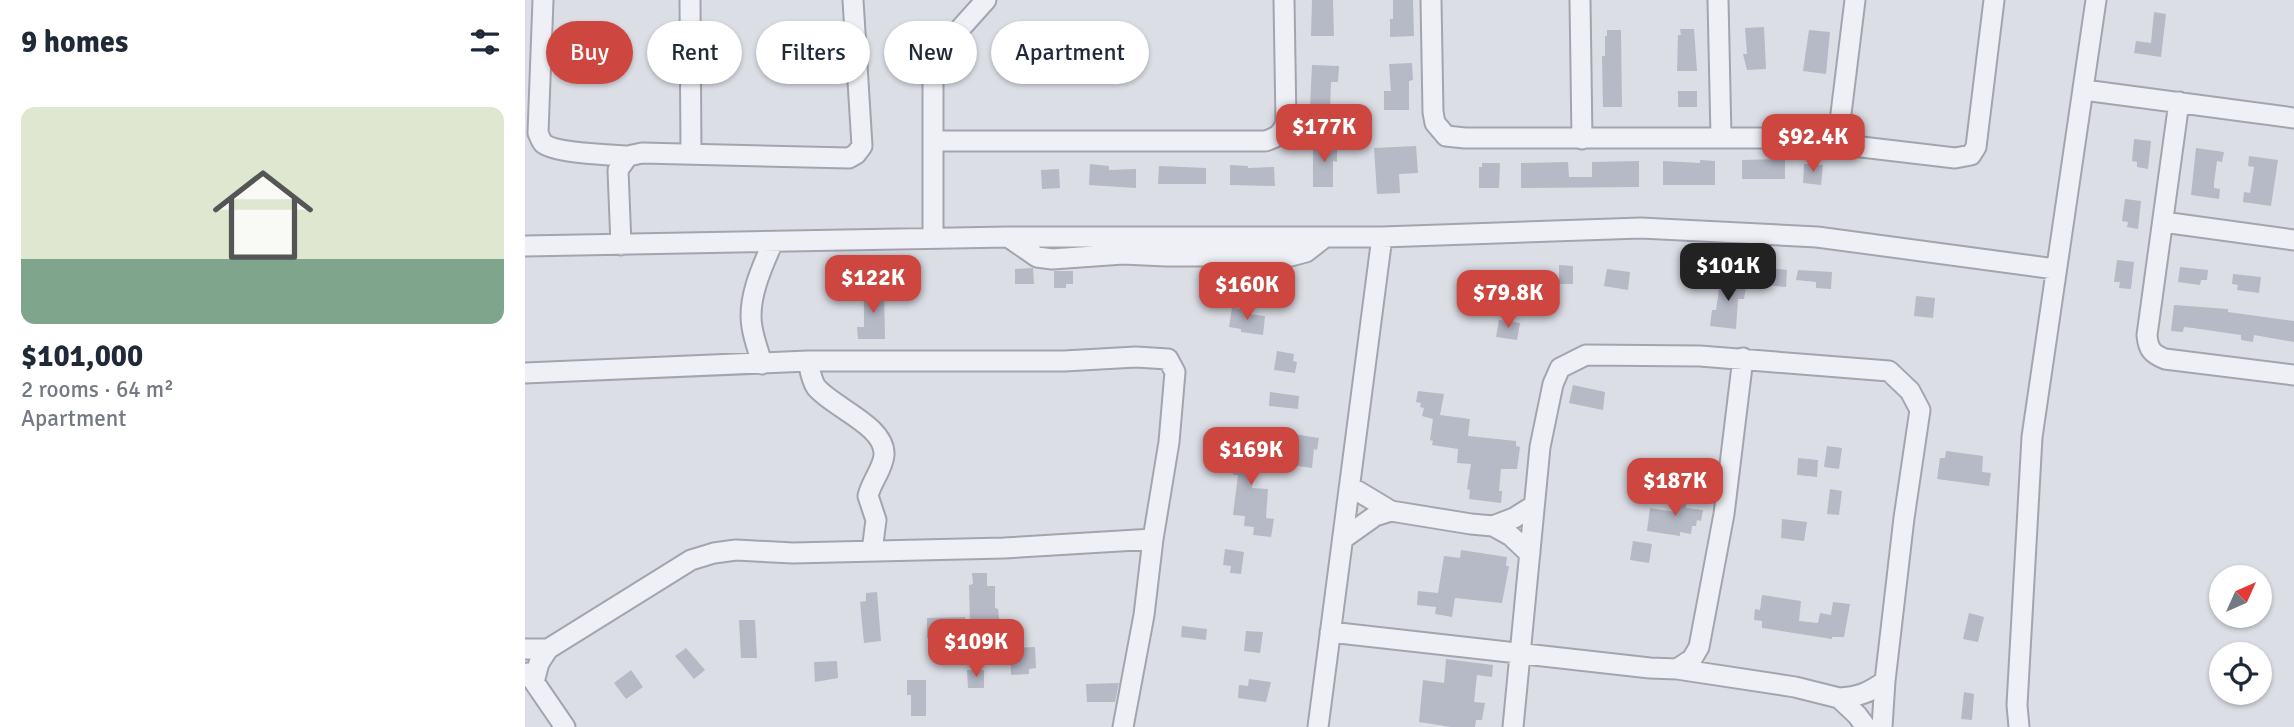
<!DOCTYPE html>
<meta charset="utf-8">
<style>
body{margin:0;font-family:Signika,sans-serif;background:#f6f6f7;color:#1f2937;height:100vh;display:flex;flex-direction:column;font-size:26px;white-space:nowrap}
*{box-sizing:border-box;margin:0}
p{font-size:23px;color:#747a83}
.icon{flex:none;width:38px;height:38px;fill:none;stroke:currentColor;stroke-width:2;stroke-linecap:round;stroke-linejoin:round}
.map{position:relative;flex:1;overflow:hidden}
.panel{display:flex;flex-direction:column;background:#fff;width:525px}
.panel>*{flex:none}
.banner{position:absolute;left:21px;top:21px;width:665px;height:63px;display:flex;gap:14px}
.needle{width:46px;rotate:45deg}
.controls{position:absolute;left:1684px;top:565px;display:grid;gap:14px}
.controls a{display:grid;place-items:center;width:63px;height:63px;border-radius:50%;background:#fff;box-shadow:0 2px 5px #0004;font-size:35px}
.price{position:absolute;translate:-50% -60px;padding:0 16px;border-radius:14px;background:#cd4740;color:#fff;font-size:23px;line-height:46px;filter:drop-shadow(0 2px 4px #0008)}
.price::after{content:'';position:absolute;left:50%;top:42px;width:21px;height:16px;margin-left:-10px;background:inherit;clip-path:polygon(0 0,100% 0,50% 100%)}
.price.active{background:#222;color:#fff}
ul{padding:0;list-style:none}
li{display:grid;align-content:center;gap:14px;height:371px;padding:0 21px}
li span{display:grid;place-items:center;height:217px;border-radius:14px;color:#555}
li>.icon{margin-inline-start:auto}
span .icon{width:126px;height:126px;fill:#fffc;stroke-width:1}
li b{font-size:30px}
h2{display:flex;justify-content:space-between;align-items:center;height:84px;padding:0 21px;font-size:30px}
.pill{padding:0 24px;border-radius:32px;background:#fff;box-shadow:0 2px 5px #0004;font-size:24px;line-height:63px}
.pill.active{background:#cd4740;color:#fff}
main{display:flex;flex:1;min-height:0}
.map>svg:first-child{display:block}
.building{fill:#b6b9c6}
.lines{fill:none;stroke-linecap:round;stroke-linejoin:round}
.minor-casing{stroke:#a2a4b0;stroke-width:23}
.minor{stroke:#eff0f5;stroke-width:19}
</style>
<main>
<section class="panel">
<h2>9 homes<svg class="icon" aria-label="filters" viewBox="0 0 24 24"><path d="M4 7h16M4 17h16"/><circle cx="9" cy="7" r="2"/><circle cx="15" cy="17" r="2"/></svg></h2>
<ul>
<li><span style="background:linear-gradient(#dfe7d0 70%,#7fa58c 0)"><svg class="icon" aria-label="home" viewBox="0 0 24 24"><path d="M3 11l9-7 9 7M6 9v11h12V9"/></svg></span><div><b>$101,000</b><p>2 rooms · 64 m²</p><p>Apartment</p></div></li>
</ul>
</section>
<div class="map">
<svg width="1769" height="727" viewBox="0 0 1769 727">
<rect width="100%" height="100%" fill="#dcdee6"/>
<path class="building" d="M787,0h21l1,36h-23z
M868,0h20l1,36 -24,1v-18h3z
M1629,12l12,2 -5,43 -27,-4 2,-12 15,2z
M1239,27l2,42 -19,1 -4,-16h4l-2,-26z
M1155,29h14l3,42h-20l1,-36h3z
M1082,30h14l1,77h-19l-1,-51h3v-20h2z
M1284,30l21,2 -4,42 -23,-3z
M887,63l1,17 -4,1v29h-25v-19h7l-2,-27z
M787,65l27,1 -1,16h-7l-1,28 -20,-1z
M1153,91h19v16h-19z
M1609,139l17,2 -3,28 -11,-2v-5l-5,-1z
M788,142l24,1v19l-4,-1v26h-20z
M891,146l2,27 -19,1 1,19 -23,1 -3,-46z
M1671,148l28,4 -2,10 -5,-1 -3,22v5l6,1 -1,10 -28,-4z
M1724,156l29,4 -7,46 -28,-4 1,-10 6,1 1,-5 3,-21 -6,-1z
M1260,159v20h-43v-19z
M1175,160l15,1v24h-52v-24l37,2z
M1114,161v26l-118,1v-25l47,-1 1,15h23v-15z
M957,163h18l-1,25h-20v-21h3z
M565,164l19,2v4l27,-1v19l-47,-3z
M1279,164l19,1 -2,20 -18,-2z
M705,165l18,1v2l26,-1 1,19 -45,-1z
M634,166l47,2v16h-48z
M534,169l1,19 -18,1 -1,-19z
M1600,199l16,2 -3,28 -11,-2 1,-5 -6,-1z
M1592,260l17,2 -3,27 -12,-1 1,-6h-6z
M1034,265l14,1v18h-14z
M1233,267l29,3 -1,17 -30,-3z
M1655,267l28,3 -1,10h-6l-1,5 -22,-3z
M508,268l1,16h-19v-15z
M1082,269l23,3 -2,18 -24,-4z
M1273,270l34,2 -1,17 -15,-1v-6l-20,-2z
M529,271h19v13h-7v4h-12z
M1708,274l28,3 -2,16 -22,-3 1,-5 -6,-1z
M1196,276l26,4 -3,19h-6l-2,30 -26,-3 2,-16h4z
M359,288l1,51h-27l-1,-12h7v-38z
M1391,296l19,2 -2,20 -19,-2z
M1649,305l54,4v3l66,9v21l-40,-7 -1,7 -12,-2v-5l-48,-7 -9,-1 -1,5 -12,-1z
M707,308l17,2 -1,4 17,2 -2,19 -22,-3v-3l-12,-2z
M974,320l21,3 -3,17 -21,-3z
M752,351l17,3 -1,7 4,1 -2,11 -21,-3z
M1048,385l32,7 -2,18 -34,-7z
M893,391l26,3 -4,21 30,4 -2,17 48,5v5l4,1 -3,22h-16l-2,22h3l-1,12 -32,-4 1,-9 -3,-1 4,-25 -14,-1 1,-14 -26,-4 1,-4 -3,-1 3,-21 -11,-3 2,-8 -4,-1 1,-4 -5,-1z
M745,392l29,4 -1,13 -29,-3z
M718,429l19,2 -10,57 16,1 -2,29 8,1 -3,18 -18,-2 1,-8 -10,-1 1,-10 -12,-1 5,-40h-5l1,-12h5z
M769,434l25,4 -2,12 -3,-1 -2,19 -22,-3z
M1302,446l15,2 -3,21 -15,-2z
M1421,451l37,5 -1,16 9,1 -2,13 -52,-7 3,-21h5z
M1273,458l20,2 -1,17 -20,-2z
M1124,460l11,3 -5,33 -17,-3 4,-24 5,1z
M1153,489l10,1 -2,18 17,2 -2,11 -4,-1 -1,6h-4l-1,8 -11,-2v4l-33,-5 3,-23 25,4z
M1305,489l12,2 -3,24 -12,-1z
M1257,519l25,3 -3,19 -23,-3z
M1108,541l19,3 -3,19 -19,-3z
M700,549l19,3 -3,22 -11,-1 1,-7 -8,-1z
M936,550l46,7 -1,9h3l-7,37 -47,-5 -3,19 -17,-3 1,-7 -19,-2 1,-14 20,2 6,-37 16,2z
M447,573h15v13h8v22l3,1 3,28 -12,1 -1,-13h-18l-1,-40 4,-1z
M352,592l4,49 -17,2 -4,-41 6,-1v-8z
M1237,595l39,6 -2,20 19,2 2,-10 11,2 2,-13 17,2 -6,33h-12v2l-70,-11v-7l-8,-1 1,-11 5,1z
M1444,613l15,4 -6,25 -15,-3z
M440,617l1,20 -39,1v-20z
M214,620h16l2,38h-16z
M657,626l25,3 -1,11 -25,-3z
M721,631l17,1 -3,21 -16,-2z
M510,647l1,21 -7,1v5l-18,1 -1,-27z
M161,648l19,22 -11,9 -19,-23z
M921,659l47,6 -1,12 -15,-2 -3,27 11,1 -3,17h-6l-1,7h-24l-32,-5 4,-42 21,3z
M312,661l1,17 -23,4 -1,-20z
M106,670l12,17 -17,12 -12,-16z
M442,670h17v18h-16z
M724,679l22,3 -5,20 -28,-4 1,-13 9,1z
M382,680h19v36h-15v-21h-4z
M594,683l-4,19h-28l-1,-18z
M1439,692l10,2 -2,26 -11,-1z"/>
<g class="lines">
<defs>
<path id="minor" d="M18,0l-5,133c1,2 3,8 5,10 10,10 68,12 85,13
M165,0l1,154
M906,0l2,112 2,11 11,13 19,2h320l170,20 16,-3 5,-8 18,-147
M1055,0l2,139
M1193,0l3,137
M1559,90l210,28
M1654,102l-32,233c1,14 5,19 18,24l129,16
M409,141h331c11,-3 17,-7 21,-18l-2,-123
M1312,146l18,-146
M1638,222l131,18
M483,237l29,20 15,2 71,-5 43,2h125l15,-4 18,-14
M408,238v-165l9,-24 44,-49
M96,245l-3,-75 10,-14 14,-3 207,5 7,-4 6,-8 -9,-146
M0,246l483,-9h374l259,-9 176,9 238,32
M283,361c2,9 3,18 8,26 16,20 70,39 68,68 -1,14 -13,27 -16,41l8,24 -4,31
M237,364c-3,-12 -8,-24 -10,-37 -5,-28 10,-60 21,-85
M0,373l283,-12h256l72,-4 32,2 7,13 -6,70 -16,97 -9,76 -21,112
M826,487l40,24 80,13 22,2 21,-8 19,-12
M968,526l18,10 19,18
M819,538l31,-22 16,-5
M805,632l320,36 27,1 118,18 44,11 18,17 9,12
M0,649h23
M1152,669l15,-10 7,-12 25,-133 19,-156
M3,673l37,54
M9,682l5,-19 9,-14 143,-89 23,-7 22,-3 57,3 211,-5 149,-9
M1314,698c20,-1 31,-6 46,-17
M793,727l64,-490
M988,727l27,-280 13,-63 7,-16 26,-13 114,1 189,15 21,20 10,19 -16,108 -19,163 -3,46
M1494,727l-2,-22 15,-268 64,-437"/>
</defs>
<use href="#minor" class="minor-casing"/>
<use href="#minor" class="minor"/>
</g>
</svg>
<div class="controls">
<a><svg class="needle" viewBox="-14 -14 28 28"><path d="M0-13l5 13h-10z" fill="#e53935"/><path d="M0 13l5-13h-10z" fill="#747a83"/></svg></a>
<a><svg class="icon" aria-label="locate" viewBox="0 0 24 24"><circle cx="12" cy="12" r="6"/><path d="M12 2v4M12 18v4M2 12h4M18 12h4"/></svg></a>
</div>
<b class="price" style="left:799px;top:164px">$177K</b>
<b class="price" style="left:1288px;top:174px">$92.4K</b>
<b class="price active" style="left:1203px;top:303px">$101K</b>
<b class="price" style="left:348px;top:315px">$122K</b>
<b class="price" style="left:722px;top:322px">$160K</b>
<b class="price" style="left:983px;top:330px">$79.8K</b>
<b class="price" style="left:726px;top:487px">$169K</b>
<b class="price" style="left:1150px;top:518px">$187K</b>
<b class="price" style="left:451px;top:679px">$109K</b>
<div class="banner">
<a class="pill active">Buy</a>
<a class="pill">Rent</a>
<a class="pill">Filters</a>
<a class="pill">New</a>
<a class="pill">Apartment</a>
</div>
</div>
</main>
